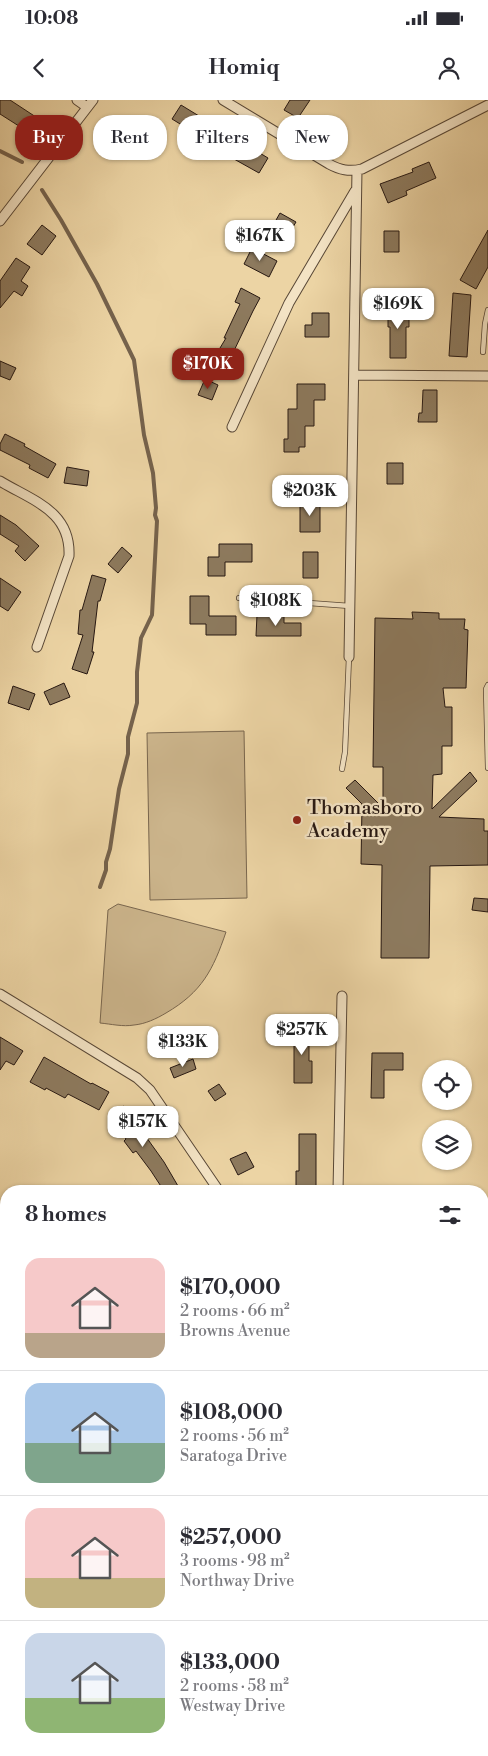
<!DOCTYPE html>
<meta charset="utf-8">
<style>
body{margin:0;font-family:"Libre Bodoni",serif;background:#f2f2f3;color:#2b2b33;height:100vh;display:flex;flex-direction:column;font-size:19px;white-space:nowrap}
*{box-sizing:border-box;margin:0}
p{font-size:16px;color:#7c7c81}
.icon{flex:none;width:28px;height:28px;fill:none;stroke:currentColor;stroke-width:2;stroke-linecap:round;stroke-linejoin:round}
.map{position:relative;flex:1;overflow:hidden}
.details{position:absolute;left:0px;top:1085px;width:489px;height:571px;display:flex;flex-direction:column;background:#fff;border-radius:20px 20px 0 0;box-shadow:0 1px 4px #0004}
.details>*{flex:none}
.top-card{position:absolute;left:15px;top:15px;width:459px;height:45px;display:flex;gap:10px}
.buttons{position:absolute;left:422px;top:960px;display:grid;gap:10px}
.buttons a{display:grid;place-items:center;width:50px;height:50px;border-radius:50%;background:#fff;box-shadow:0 1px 4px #0004;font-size:25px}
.price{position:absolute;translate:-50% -42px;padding:0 11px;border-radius:10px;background:#fff;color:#222;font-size:16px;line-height:32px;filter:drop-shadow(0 1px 2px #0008)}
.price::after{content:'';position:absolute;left:50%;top:30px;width:15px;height:11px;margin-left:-8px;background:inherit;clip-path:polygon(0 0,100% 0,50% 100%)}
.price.current{background:#8f2418;color:#fff}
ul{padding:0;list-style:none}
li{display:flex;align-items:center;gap:15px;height:125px;padding:0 25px}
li+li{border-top:1px solid #e1e1e2}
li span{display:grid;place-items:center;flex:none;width:140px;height:100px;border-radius:15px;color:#555}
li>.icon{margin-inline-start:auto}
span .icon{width:60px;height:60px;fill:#fffc;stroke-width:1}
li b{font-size:21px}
h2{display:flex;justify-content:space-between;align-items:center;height:60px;padding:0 25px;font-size:21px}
.chip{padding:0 18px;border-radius:20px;background:#fff;box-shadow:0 1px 4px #0004;font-size:18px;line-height:45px}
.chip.current{background:#8f2418;color:#fff}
.status{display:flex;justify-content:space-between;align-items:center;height:35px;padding:0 25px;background:#fff;direction:ltr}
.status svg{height:14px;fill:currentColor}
header{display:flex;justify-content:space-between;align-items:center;height:65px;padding:0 25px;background:#fff;font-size:22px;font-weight:600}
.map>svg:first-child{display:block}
.green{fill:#cbb48b;stroke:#79664e}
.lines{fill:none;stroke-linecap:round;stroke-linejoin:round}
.stream{stroke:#75624c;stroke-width:4}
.building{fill:#8d7a5e;stroke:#271812}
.service-casing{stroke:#584736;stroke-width:6}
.minor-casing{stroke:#584736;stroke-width:11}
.tertiary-casing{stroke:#584736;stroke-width:13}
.primary-casing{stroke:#271812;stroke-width:16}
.service{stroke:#f3e3c4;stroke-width:4.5}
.minor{stroke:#f3e3c4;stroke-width:9}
.tertiary{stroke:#f3e3c4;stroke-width:11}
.primary{stroke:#ecd4a4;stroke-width:14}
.poi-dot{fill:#8f2418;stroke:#f3e3c4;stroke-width:2}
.labels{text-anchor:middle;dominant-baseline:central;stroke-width:4.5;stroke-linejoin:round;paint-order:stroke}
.poi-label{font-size:20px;fill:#271812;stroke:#f3e3c4;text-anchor:start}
</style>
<div class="status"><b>10:08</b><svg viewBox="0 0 49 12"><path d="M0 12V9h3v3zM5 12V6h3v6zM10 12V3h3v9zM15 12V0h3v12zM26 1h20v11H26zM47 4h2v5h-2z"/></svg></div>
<header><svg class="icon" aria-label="back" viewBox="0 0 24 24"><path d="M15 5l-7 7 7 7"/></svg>Homiq<svg class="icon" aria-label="person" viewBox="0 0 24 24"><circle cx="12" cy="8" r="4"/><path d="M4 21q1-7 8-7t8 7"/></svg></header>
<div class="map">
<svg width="488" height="1656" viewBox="0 0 488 1656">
<rect width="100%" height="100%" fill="#ecd4a4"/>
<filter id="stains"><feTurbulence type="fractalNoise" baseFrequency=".004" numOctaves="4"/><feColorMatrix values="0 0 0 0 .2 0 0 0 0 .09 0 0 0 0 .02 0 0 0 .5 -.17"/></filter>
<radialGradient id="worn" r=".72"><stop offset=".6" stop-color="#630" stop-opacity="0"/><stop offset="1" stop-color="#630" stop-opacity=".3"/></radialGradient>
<path class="green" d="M244,631l3,167 -97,2 -3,-167z
M118,804l108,28c-13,38 -24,60 -60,81 -10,6 -21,11 -32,12 -11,2 -23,-1 -34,-2l8,-113z"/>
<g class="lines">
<path class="stream" d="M0,51l22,11
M42,90l19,30 36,64 37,76 10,75 9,38 3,35 -1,7 2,6 -5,94 -11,23 -4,34v31l-9,34v17l-9,35 -9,60 -4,13v8l-6,17"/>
</g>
<path class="building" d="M0,0h10l32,21 -9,14 -33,-21z
M290,0h20l-12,18 -14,-8z
M181,5l18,11 -9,14 -18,-11z
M212,27l29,19 2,-3 25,15 -9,15 -25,-14 -30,-20z
M429,62l7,16 -30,13 1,4 -19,8 -8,-19 33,-12 -1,-3z
M280,113l16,9 -9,15 -16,-8z
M42,125l14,11 -14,19 -15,-11z
M488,130v37l-12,22 -16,-9z
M384,131h15v21h-15z
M252,148l25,13 -8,16 -25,-13z
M16,158l14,9 -9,14 7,5 -6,10 -8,-5 -14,17v-27z
M241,188l19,10 -7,13 -22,46h1l-8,14 -13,-8 15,-25h-2l16,-34 -5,-2z
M453,193l18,2 -4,62 -18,-1z
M388,206h21v21h-3v31h-16v-31h-2z
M312,213h17v24h-24v-12h7z
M0,261l16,7 -6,12 -10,-4z
M205,279l13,6 -6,15 -14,-5z
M297,284h28v16h-11v26h-9v21h-6v5h-15v-13h4v-30h9z
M423,290h14v32h-19l1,-9h3z
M5,334l20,10 -1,2 32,18 -8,14 -19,-10 1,-3 -30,-15v-6z
M387,363h16v21h-16z
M67,367l22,4 -2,15 -23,-3z
M300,402h20v30h-20z
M0,415l16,10 23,21 -14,15 -10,-10 4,-5 -19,-12z
M219,444h33v18h-27v14h-17v-19h11z
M122,447l10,9 -14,17 -10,-9z
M303,452h15v26h-15z
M92,475l14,4 -6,22h-2l-6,51h2l-7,22 -15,-5 11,-34 -5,-1 2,-24h2z
M0,478l21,14 -13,19 -8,-5z
M190,496h19v20h27v19h-30v-11h-16z
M412,512l27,1v6h26l-1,10 4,1 -2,58h-23l2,19h7v39h-10v28l-9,1 -1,34 38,-37 7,9 -38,36 45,2v12h4v34l-58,1 -1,92h-48l1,-93 -21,-1 1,-60 -16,-16 9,-8 28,28v-41h-10l2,-149 38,1z
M257,515h27v8h17v13h-45z
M64,583l6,14 -20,8 -6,-13z
M13,586l22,8 -6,16 -21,-7z
M474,798l14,1v13l-16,-2z
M294,926h15v35h3v22h-18z
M0,937l23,14 -9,14 -8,-4 -6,9z
M372,953h31v17h-19v28h-13z
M44,957l47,27 1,-1 17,9 -10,18 -31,-16 -3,4 -19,-10 -1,2 -15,-8z
M193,959l3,10 -22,9 -4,-10z
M219,984l7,10 -11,7 -7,-10z
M124,1006l40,56 14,24 -10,5h-4l-13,-20 -15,-20 -3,2 -9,-12 2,-2 -16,-24z
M299,1034h17v52h-20v-15h3z
M246,1052l8,15 -16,8 -8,-16z"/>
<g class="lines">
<defs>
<path id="service" d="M483,252l2,-28 3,-14
M239,498l111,8
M488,585l-2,4 2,79
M342,669l3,-17 4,-95
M482,1591l6,-4"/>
<path id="minor" d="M77,0l10,7
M223,0l106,64c11,6 20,8 33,5l126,-64
M0,121l93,-121
M354,275l134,1
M232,327l57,-124 66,-112
M0,381c33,20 71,30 69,75l-32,91
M349,557l8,-487
M0,894l137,84 13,12 69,101
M338,1091l4,-195
M0,1252l6,-12
M482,1267h6
M64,1650l2,6"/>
<path id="tertiary" d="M482,1406l6,-8
M318,1656l1,-6
M335,1656l1,-6"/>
<path id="primary" d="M0,1175l6,5
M0,1203l6,5
M436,1650l5,6
M465,1650l6,6"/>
</defs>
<use href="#service" class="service-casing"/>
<use href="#minor" class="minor-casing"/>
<use href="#tertiary" class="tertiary-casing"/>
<use href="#primary" class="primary-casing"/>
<use href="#service" class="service"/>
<use href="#minor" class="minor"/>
<use href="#tertiary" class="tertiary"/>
<use href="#primary" class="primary"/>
</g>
<circle class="poi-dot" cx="297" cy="720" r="5"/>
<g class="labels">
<g class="poi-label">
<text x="307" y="708">Thomasboro<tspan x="307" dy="23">Academy</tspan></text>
</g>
</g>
<rect width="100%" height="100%" filter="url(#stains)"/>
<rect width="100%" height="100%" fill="url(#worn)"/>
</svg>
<div class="buttons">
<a><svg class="icon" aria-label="locate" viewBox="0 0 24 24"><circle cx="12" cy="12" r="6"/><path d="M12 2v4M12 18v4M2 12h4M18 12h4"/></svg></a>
<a><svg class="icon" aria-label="layers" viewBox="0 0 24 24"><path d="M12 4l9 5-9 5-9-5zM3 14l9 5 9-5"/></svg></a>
</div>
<b class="price" style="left:260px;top:162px">$167K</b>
<b class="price" style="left:398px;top:230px">$169K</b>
<b class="price current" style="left:208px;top:290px">$170K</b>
<b class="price" style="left:310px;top:417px">$203K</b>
<b class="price" style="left:276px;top:527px">$108K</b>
<b class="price" style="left:302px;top:956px">$257K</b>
<b class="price" style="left:183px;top:968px">$133K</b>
<b class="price" style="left:143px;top:1048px">$157K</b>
<div class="top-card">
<a class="chip current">Buy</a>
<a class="chip">Rent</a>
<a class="chip">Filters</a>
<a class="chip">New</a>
</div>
<section class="details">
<h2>8 homes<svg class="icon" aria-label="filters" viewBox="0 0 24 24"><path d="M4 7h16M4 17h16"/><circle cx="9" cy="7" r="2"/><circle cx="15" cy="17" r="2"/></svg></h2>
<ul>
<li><span style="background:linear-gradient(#f6c9c9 75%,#b9a48a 0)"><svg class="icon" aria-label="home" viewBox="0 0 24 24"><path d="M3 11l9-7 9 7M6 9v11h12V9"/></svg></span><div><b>$170,000</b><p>2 rooms · 66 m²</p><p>Browns Avenue</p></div></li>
<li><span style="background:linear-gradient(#a9c7e8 60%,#7fa58c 0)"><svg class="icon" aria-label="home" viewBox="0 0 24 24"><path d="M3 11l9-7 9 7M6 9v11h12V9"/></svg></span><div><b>$108,000</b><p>2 rooms · 56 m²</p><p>Saratoga Drive</p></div></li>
<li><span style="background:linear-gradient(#f6c9c9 70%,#c2b280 0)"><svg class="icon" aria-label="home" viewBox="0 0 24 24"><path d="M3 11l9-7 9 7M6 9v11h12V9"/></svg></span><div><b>$257,000</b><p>3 rooms · 98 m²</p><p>Northway Drive</p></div></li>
<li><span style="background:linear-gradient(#c9d6e8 65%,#8fb573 0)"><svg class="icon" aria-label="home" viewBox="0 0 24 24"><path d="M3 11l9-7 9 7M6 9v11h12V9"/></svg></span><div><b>$133,000</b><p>2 rooms · 58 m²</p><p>Westway Drive</p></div></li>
</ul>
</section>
</div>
